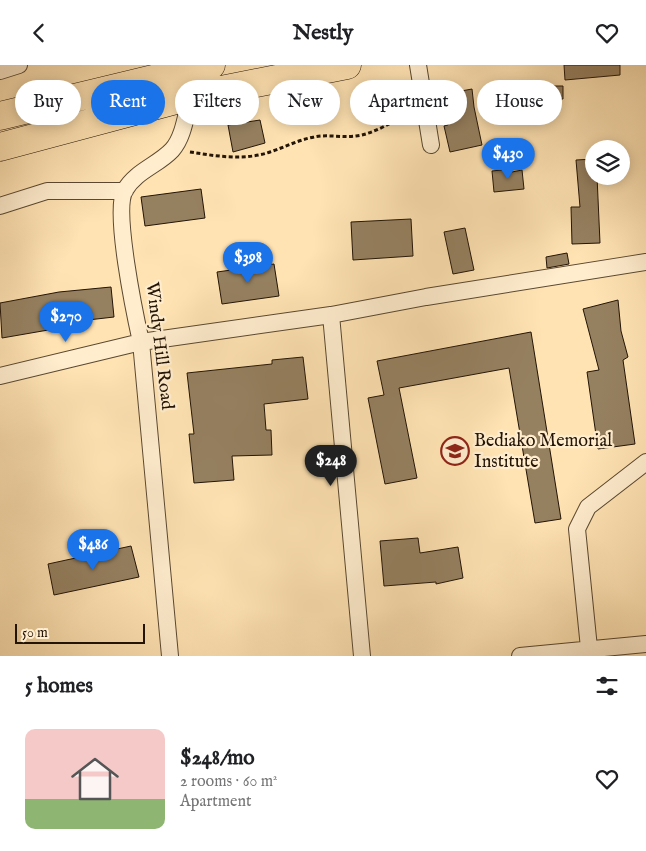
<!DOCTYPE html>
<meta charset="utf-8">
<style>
body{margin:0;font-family:"IM FELL English",serif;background:#f6f6f6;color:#202124;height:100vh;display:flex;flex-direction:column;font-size:19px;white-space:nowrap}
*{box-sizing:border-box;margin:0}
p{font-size:16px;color:#757577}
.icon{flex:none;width:28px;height:28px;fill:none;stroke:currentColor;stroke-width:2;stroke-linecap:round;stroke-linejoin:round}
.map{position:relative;height:591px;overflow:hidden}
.sheet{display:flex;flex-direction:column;background:#fff;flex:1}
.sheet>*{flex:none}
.guide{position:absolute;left:15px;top:15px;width:616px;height:45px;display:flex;gap:10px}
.fabs{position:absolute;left:585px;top:75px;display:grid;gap:10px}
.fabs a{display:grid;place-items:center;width:45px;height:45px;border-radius:50%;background:#fff;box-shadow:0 2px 12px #0003;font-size:25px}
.scale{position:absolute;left:15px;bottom:12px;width:130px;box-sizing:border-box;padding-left:5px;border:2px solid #231406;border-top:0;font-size:14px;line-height:18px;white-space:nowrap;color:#231406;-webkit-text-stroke:4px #ffedce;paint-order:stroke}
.price{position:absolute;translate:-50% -42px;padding:0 11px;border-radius:18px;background:#1a73e8;color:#fff;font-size:16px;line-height:32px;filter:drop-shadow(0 1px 2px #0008)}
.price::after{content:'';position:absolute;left:50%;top:30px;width:15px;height:11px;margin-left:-8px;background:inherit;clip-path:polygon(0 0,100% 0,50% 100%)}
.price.current{background:#222;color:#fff}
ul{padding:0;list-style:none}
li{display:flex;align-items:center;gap:15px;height:125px;padding:0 25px}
li span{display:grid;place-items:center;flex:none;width:140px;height:100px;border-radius:10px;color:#555}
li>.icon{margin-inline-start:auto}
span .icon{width:60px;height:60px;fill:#fffc;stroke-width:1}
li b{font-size:21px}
h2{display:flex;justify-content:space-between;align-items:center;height:60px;padding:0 25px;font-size:21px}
.tag{padding:0 18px;border-radius:22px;background:#fff;box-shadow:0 2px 12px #0003;font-size:18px;line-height:45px}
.tag.current{background:#1a73e8;color:#fff}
header{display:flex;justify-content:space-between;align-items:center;height:65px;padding:0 25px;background:#fff;font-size:22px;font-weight:700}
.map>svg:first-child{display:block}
.building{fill:#958060;stroke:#231406}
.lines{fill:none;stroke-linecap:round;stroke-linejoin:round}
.street-casing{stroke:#5a4831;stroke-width:18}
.highway-casing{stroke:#231406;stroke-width:29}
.path{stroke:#231406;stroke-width:3;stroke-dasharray:4 2.5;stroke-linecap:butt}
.street{stroke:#ffedce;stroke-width:16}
.highway{stroke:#ffe3b3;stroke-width:28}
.labels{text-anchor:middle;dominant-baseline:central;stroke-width:4.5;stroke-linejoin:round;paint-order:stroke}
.street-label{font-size:18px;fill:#231406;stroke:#ffedce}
.poi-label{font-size:18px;fill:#231406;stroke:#ffedce;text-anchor:start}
</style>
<header><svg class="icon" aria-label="back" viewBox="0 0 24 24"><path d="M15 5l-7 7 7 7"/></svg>Nestly<svg class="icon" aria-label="heart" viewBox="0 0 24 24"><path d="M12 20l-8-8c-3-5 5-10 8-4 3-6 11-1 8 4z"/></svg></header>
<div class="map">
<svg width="646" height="591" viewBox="0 0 646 591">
<rect width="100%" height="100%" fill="#ffe3b3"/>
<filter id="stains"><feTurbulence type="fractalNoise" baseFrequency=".004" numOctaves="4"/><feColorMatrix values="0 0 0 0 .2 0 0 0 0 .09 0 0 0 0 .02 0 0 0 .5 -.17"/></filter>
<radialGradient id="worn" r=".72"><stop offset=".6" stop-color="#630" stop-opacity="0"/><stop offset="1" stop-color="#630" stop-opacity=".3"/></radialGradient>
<path class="building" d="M564,0h56v10l-55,5z
M533,21h30v13h-30z
M472,24l2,18 8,38 -32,7 -6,-26 4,-1 -3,-31z
M260,55l5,23 -32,9 -5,-27z
M594,94v17h3l3,67 -28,1 -1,-37h9l-4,-47z
M511,104l1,3 10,-2 2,19 -30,3 -2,-21z
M201,124l4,29 -60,8 -4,-29z
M411,154l2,37 -60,4 -2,-38z
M465,163l9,42 -21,4 -9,-42z
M567,188l2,11 -22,4 -1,-11z
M274,199l5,32 -57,8 -5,-32z
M111,222l3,30 -61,7 1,5 -52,9 -2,-35 59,-11z
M618,235l3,31 7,26 -5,3 12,84 -37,5 -11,-77 12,-2 -16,-61z
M531,267l30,187 -26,4 -26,-155 -110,20 18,90 -32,6 -17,-86 16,-3 -7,-34z
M303,292l5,42 -44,5 2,26h5l1,25 -40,1 2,24 -40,3 -5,-49h5l-7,-61 85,-9v-4z
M418,473l2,15 38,-6 5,31 -27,6v-2l-52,4 -4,-45z
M131,481l8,31 -85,18 -6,-31z"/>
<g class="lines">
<defs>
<path id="street" d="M418,0l13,80
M0,6l19,-6
M0,141l47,-15h78
M331,250l31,341
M0,311l141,-34 190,-27 95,-18 220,-35
M589,583l-12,-119 11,-22 58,-45
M170,591l-29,-314c-6,-27 -28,-132 -16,-152 11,-19 33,-25 47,-40 12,-13 14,-37 19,-54
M520,591l126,-12"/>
<path id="highway" d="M0,51l211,-51
M0,82l191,-51 156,-31"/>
</defs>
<use href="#street" class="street-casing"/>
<use href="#highway" class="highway-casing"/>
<path class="path" d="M190,87c26,4 54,9 80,0 15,-5 28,-12 44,-15 13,-3 28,1 42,-1 18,-2 37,-15 54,-23"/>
<use href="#street" class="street"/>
<use href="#highway" class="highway"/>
</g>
<defs>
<symbol id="school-ring" viewBox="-11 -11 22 22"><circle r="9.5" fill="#ffedce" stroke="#8f2418" stroke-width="1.5"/><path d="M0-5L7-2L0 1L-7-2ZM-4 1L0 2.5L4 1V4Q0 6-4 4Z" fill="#8f2418"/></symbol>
</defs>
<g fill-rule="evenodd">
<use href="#school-ring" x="439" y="370" width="32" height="32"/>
</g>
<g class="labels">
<g class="street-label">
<text transform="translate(159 281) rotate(83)">Windy Hill Road</text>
</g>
<g class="poi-label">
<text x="474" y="376">Bediako Memorial<tspan x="474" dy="21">Institute</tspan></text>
</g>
</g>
<rect width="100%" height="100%" filter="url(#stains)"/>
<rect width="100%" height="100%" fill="url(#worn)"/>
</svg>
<div class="fabs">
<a><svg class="icon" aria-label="layers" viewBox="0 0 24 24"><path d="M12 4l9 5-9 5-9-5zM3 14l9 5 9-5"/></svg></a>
</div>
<div class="scale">50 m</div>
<b class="price" style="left:508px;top:115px">$430</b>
<b class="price" style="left:248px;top:219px">$398</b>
<b class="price" style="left:66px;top:278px">$270</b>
<b class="price current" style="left:331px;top:422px">$248</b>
<b class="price" style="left:93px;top:506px">$486</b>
<div class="guide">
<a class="tag">Buy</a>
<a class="tag current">Rent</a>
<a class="tag">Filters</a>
<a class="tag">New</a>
<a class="tag">Apartment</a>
<a class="tag">House</a>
</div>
</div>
<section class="sheet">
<h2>5 homes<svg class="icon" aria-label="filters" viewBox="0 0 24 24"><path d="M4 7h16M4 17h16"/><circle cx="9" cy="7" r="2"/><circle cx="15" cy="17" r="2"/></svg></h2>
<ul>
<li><span style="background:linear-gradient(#f6c9c9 70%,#8fb573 0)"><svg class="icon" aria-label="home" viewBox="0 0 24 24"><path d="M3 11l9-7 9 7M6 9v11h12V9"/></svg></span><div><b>$248/mo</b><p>2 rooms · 60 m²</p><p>Apartment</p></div><svg class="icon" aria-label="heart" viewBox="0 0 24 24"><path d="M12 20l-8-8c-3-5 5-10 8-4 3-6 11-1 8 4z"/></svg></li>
</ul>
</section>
